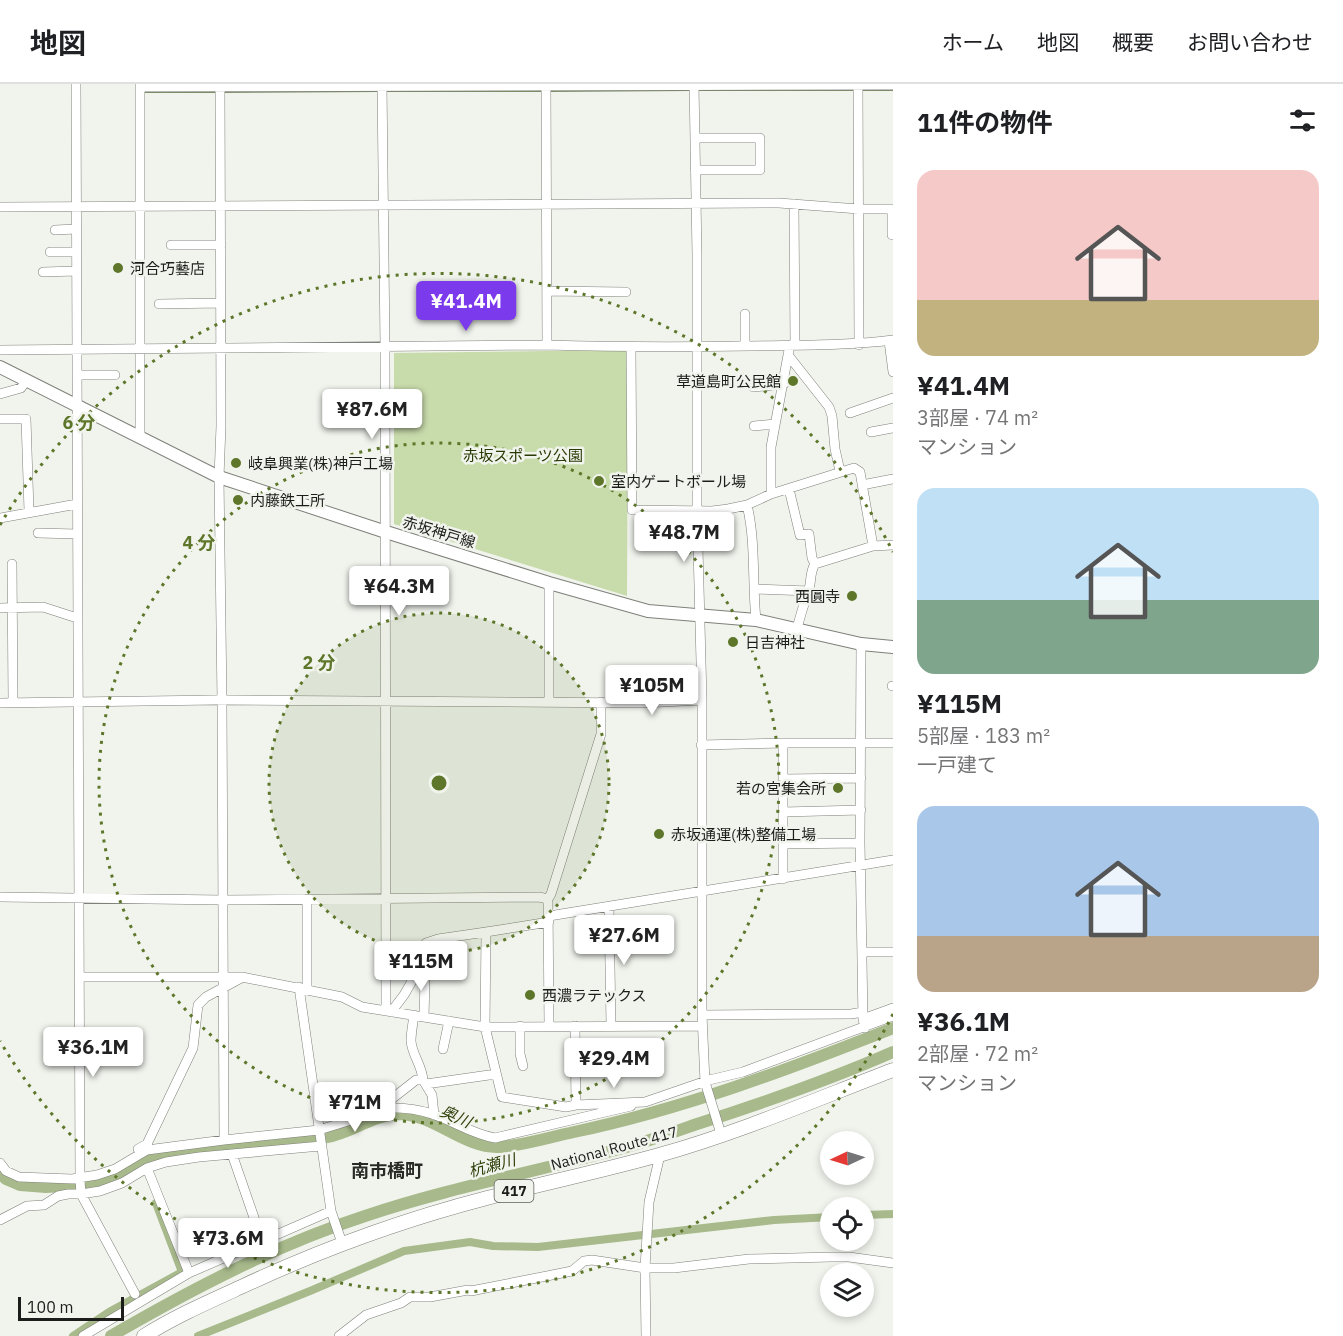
<!DOCTYPE html>
<html lang="ja">
<meta charset="utf-8">
<style>
body{margin:0;font-family:"IBM Plex Sans","Noto Sans JP",sans-serif;background:#f2f2f2;color:#202124;height:100vh;display:flex;flex-direction:column;font-size:22px;white-space:nowrap}
*{box-sizing:border-box;margin:0}
p{font-size:20px;color:#757577}
.icon{flex:none;width:33px;height:33px;fill:none;stroke:currentColor;stroke-width:2;stroke-linecap:round;stroke-linejoin:round}
.map{position:relative;flex:1;overflow:hidden}
.drawer{display:flex;flex-direction:column;background:#fff;width:450px}
.drawer>*{flex:none}
.needle{width:39px;rotate:266deg}
.tools{position:absolute;left:820px;top:1047px;display:grid;gap:12px}
.tools a{display:grid;place-items:center;width:54px;height:54px;border-radius:50%;background:#fff;box-shadow:0 3px 9px #0003;font-size:30px}
.scale{position:absolute;left:18px;bottom:15px;width:106px;box-sizing:border-box;padding-left:6px;border:3px solid #1c1d1a;border-top:0;font-size:16px;line-height:21px;white-space:nowrap;color:#1c1d1a;-webkit-text-stroke:4px #f1f4ed;paint-order:stroke}
.price{position:absolute;translate:-50% -51px;padding:0 14px;border-radius:6px;background:#fff;color:#222;font-size:20px;line-height:39px;filter:drop-shadow(0 2px 3px #0008)}
.price::after{content:'';position:absolute;left:50%;top:36px;width:18px;height:14px;margin-left:-9px;background:inherit;clip-path:polygon(0 0,100% 0,50% 100%)}
.price.current{background:#7c3aed;color:#fff}
ul{padding:0;list-style:none}
li{display:grid;align-content:center;gap:12px;height:318px;padding:0 24px}
li span{display:grid;place-items:center;height:186px;border-radius:18px;color:#555}
li>.icon{margin-inline-start:auto}
span .icon{width:108px;height:108px;fill:#fffc;stroke-width:1}
li b{font-size:26px}
h2{display:flex;justify-content:space-between;align-items:center;height:72px;padding:0 24px;font-size:26px}
header{display:flex;align-items:center;gap:36px;box-sizing:border-box;height:84px;padding:0 30px;background:#fff;border-bottom:2px solid #e0e0e0}
header strong{font-size:28px}
nav{display:flex;gap:33px;margin-inline-start:auto;font-size:21px}
main{display:flex;flex:1;min-height:0}
.map>svg:first-child{display:block}
.green{fill:#c8dbab}
.lines{fill:none;stroke-linecap:round;stroke-linejoin:round}
.stream{stroke:#7e8b69;stroke-width:2}
.canal{stroke:#a8ba8b;stroke-width:8}
.river{stroke:#a8ba8b;stroke-width:12}
.minor-casing{stroke:#7e807a;stroke-width:10}
.major-casing{stroke:#7e807a;stroke-width:14}
.highway-casing{stroke:#7e807a;stroke-width:15}
.minor{stroke:#fff;stroke-width:9}
.major{stroke:#fff;stroke-width:12}
.highway{stroke:#fff;stroke-width:14}
.ring{fill:none;stroke:#5d7629;stroke-width:3;stroke-dasharray:3 6}
.poi-dot{fill:#5d7629;stroke:#f1f4ed;stroke-width:2}
.labels{text-anchor:middle;dominant-baseline:central;stroke-width:5;stroke-linejoin:round;paint-order:stroke}
.shield{fill:#f1f4ed;stroke:#5c5e59;stroke-width:1.5}
.shield-label{font-size:14px;font-weight:bold;fill:#1c1d1a}
.poi-label{font-size:15px;fill:#1c1d1a;stroke:#f1f4ed;text-anchor:start}
.park-label{font-size:15px;fill:#2a3a03;stroke:#f1f4ed}
.street-label{font-size:15px;fill:#1c1d1a;stroke:#f1f4ed}
.water-label{font-size:16px;font-style:italic;fill:#31410c;stroke:#f1f4ed}
.quarter-label{font-size:18px;font-weight:bold;fill:#282a25;stroke:#f1f4ed}
.centre{fill:#5d7629;stroke:#f1f4ed;stroke-width:3}
.ring-label{font-size:18px;text-anchor:middle;font-weight:bold;fill:#5d7629;stroke:#f1f4ed;stroke-width:5;stroke-linejoin:round;paint-order:stroke}
</style>
<header>
<strong>地図</strong>
<nav><a>ホーム</a><a>地図</a><a>概要</a><a>お問い合わせ</a></nav>
</header>
<main>
<div class="map">
<svg width="893" height="1252" viewBox="0 0 893 1252">
<rect width="100%" height="100%" fill="#f1f4ed"/>
<path class="green" d="M628,266l-1,246 -233,-72v-171z"/>
<g class="lines">
<path class="stream" d="M696,6h159
M861,6h32
M384,7h159
M549,7l141,-1
M144,8h72
M222,8l156,-1"/>
<path class="canal" d="M864,1131l29,-1
M73,1252l36,-24 73,-40 -26,-69
M198,1252l112,-45 94,-40 66,-9 23,4 45,1 236,-27 57,-3"/>
<path class="river" d="M0,1089l6,6 14,6 26,2 53,-3 26,-11 26,-15 22,-6c51,-6 103,-6 154,-15 24,-4 47,-23 73,-23 35,1 64,34 98,33 25,-1 52,-10 76,-15 109,-23 216,-63 319,-104
M111,1252c81,-47 165,-91 254,-120 83,-28 170,-44 254,-67 27,-7 52,-16 78,-25 66,-21 132,-44 196,-72"/>
<defs>
<path id="minor" d="M76,0l4,1096 1,14 54,100
M140,0v354
M382,0l3,263 1,664
M546,0l1,261
M694,0l3,171v255l5,190v315l3,67 16,52
M858,0l1,261
M140,3l753,-2
M695,54h65v32h-65
M794,120l1,141
M0,123l779,-4 80,6h34
M55,146l21,-1
M892,151v-26
M171,161h50
M50,168h26
M43,188l33,-1
M548,207l78,1
M159,220l61,-1
M889,257l4,31
M790,261l-2,10 41,52 3,9 3,33 5,22
M745,262v-32
M631,263l1,163 80,1 16,-2 19,-4 24,-11 83,-26 6,4 13,74
M0,266l547,-5c68,2 136,2 203,1 48,-1 95,0 143,-6
M77,291h38
M753,303l31,-3
M0,310l21,-6 5,-7
M850,329l43,-15
M0,335h26l3,92
M754,342l21,-2
M871,348l22,-4
M862,401l31,-6
M789,405l11,46 9,-1 3,24 3,6
M771,410v-47l17,-92
M747,421c9,37 5,77 9,115
M0,434l77,-14
M38,449l39,1
M12,480l1,139
M754,505l55,2
M0,524l43,-1 34,11
M797,545c3,-13 7,-25 11,-37 4,-9 1,-19 7,-28l58,-18 20,-1
M861,560l-1,199 3,176 2,9
M892,602h1
M549,618v-119
M0,619l217,-3 426,3 59,-3
M783,659v136
M701,661l82,-2h110
M783,695l78,-1
M783,728l78,-2
M783,760l77,-1
M0,813l223,3 316,-3 9,2
M609,823l2,118
M549,832l344,-56
M549,838l-63,10 -1,95 17,70 64,10 10,-2
M611,853l33,1
M862,868h31
M79,893h163l100,20 20,10 123,20 217,-1
M299,903l32,224 11,32
M307,905v-90
M391,928l13,-17 20,-35
M414,931c-1,8 -3,18 -3,26 1,14 11,24 12,39
M702,931l149,-1 12,-2
M424,933l2,-74 12,-4 48,-7
M863,935l30,-11
M520,942v28l3,12
M549,942l-1,-127 3,-5 50,-160v-32
M575,942l1,79 69,-3 64,-22 34,-8 150,-56
M443,965l6,-28
M426,1000l70,-10
M434,1031l-2,-20 -9,-15h-7l-36,28c19,-1 35,0 52,6 22,7 40,20 63,24l136,-32
M224,1056l95,-10 32,-10 29,-12
M138,1065l9,-5 46,-96 5,-43 8,-8 35,-19
M232,1070l27,78
M0,1079l6,8 13,6 53,2 25,-4 18,-6 32,-19 77,-10 -2,-439 -3,-224 2,-51 -1,-342
M147,1084l42,105
M0,1136l27,-14 17,-1 14,-9 10,-2h13l19,-3 22,-8 25,-15 19,-6 33,-5 122,-11
M83,1252l106,-63 142,-62
M339,1252l27,-21 35,-12 9,-6h20l38,-7 3,1 101,-20 12,-10 8,-1 53,8h29l75,-9 83,-2h17l44,6
M646,1252l-1,-68 4,-66 11,-47"/>
<path id="major" d="M0,283l219,110 167,55 163,51 99,28 108,9 105,24 32,3"/>
<path id="highway" d="M144,1252c30,-19 64,-34 97,-49 79,-37 161,-67 246,-89 57,-15 115,-27 172,-43 79,-22 158,-56 234,-85"/>
</defs>
<use href="#minor" class="minor-casing"/>
<use href="#major" class="major-casing"/>
<use href="#highway" class="highway-casing"/>
<use href="#minor" class="minor"/>
<use href="#major" class="major"/>
<use href="#highway" class="highway"/>
</g>
<circle cx="439" cy="699" r="170" fill="#5d7629" fill-opacity=".12"/>
<g class="ring">
<circle cx="439" cy="699" r="170"/>
<circle cx="439" cy="699" r="340"/>
<path d="M893 930A509 509 0 0 1 0 957M0 441A509 509 0 0 1 893 468"/>
</g>
<g class="poi-dot">
<circle cx="118" cy="184" r="6"/>
<circle cx="793" cy="297" r="6"/>
<circle cx="236" cy="379" r="6"/>
<circle cx="599" cy="397" r="6"/>
<circle cx="238" cy="416" r="6"/>
<circle cx="852" cy="512" r="6"/>
<circle cx="733" cy="558" r="6"/>
<circle cx="838" cy="704" r="6"/>
<circle cx="659" cy="750" r="6"/>
<circle cx="530" cy="911" r="6"/>
</g>
<g class="labels">
<rect class="shield" x="494.5" y="1096" width="39" height="22" rx="4.5"/>
<g class="shield-label">
<text x="514" y="1107">417</text>
</g>
<g class="poi-label">
<text x="130" y="184">河合巧藝店</text>
<text x="781" y="297" text-anchor="end">草道島町公民館</text>
<text x="248" y="379">岐阜興業(株)神戸工場</text>
<text x="611" y="397">室内ゲートボール場</text>
<text x="250" y="416">内藤鉄工所</text>
<text x="840" y="512" text-anchor="end">西圓寺</text>
<text x="745" y="558">日吉神社</text>
<text x="826" y="704" text-anchor="end">若の宮集会所</text>
<text x="671" y="750">赤坂通運(株)整備工場</text>
<text x="542" y="911">西濃ラテックス</text>
</g>
<g class="park-label">
<text x="523" y="371">赤坂スポーツ公園</text>
</g>
<g class="street-label">
<text transform="translate(439 448) rotate(17)">赤坂神戸線</text>
<text transform="translate(614 1064) rotate(-15)">National Route 417</text>
</g>
<g class="water-label">
<text transform="translate(456 1032) rotate(24)">奥川</text>
<text transform="translate(492 1081) rotate(-15)">杭瀬川</text>
</g>
<g class="quarter-label">
<text x="387" y="1086">南市橋町</text>
</g>
</g>
<circle cx="439" cy="699" r="9" class="centre"/>
<g class="ring-label">
<text x="79" y="345">6 分</text>
<text x="199" y="465">4 分</text>
<text x="319" y="585">2 分</text>
</g>
</svg>
<div class="tools">
<a><svg class="needle" viewBox="-14 -14 28 28"><path d="M0-13l5 13h-10z" fill="#e53935"/><path d="M0 13l5-13h-10z" fill="#757577"/></svg></a>
<a><svg class="icon" aria-label="locate" viewBox="0 0 24 24"><circle cx="12" cy="12" r="6"/><path d="M12 2v4M12 18v4M2 12h4M18 12h4"/></svg></a>
<a><svg class="icon" aria-label="layers" viewBox="0 0 24 24"><path d="M12 4l9 5-9 5-9-5zM3 14l9 5 9-5"/></svg></a>
</div>
<div class="scale">100 m</div>
<b class="price current" style="left:466px;top:248px">¥41.4M</b>
<b class="price" style="left:372px;top:356px">¥87.6M</b>
<b class="price" style="left:684px;top:479px">¥48.7M</b>
<b class="price" style="left:399px;top:533px">¥64.3M</b>
<b class="price" style="left:652px;top:632px">¥105M</b>
<b class="price" style="left:624px;top:882px">¥27.6M</b>
<b class="price" style="left:421px;top:908px">¥115M</b>
<b class="price" style="left:93px;top:994px">¥36.1M</b>
<b class="price" style="left:614px;top:1005px">¥29.4M</b>
<b class="price" style="left:355px;top:1049px">¥71M</b>
<b class="price" style="left:228px;top:1185px">¥73.6M</b>
</div>
<section class="drawer">
<h2>11件の物件<svg class="icon" aria-label="filters" viewBox="0 0 24 24"><path d="M4 7h16M4 17h16"/><circle cx="9" cy="7" r="2"/><circle cx="15" cy="17" r="2"/></svg></h2>
<ul>
<li><span style="background:linear-gradient(#f6c9c9 70%,#c2b280 0)"><svg class="icon" aria-label="home" viewBox="0 0 24 24"><path d="M3 11l9-7 9 7M6 9v11h12V9"/></svg></span><div><b>¥41.4M</b><p>3部屋 · 74 m²</p><p>マンション</p></div></li>
<li><span style="background:linear-gradient(#bfe0f5 60%,#7fa58c 0)"><svg class="icon" aria-label="home" viewBox="0 0 24 24"><path d="M3 11l9-7 9 7M6 9v11h12V9"/></svg></span><div><b>¥115M</b><p>5部屋 · 183 m²</p><p>一戸建て</p></div></li>
<li><span style="background:linear-gradient(#a9c7e8 70%,#b9a48a 0)"><svg class="icon" aria-label="home" viewBox="0 0 24 24"><path d="M3 11l9-7 9 7M6 9v11h12V9"/></svg></span><div><b>¥36.1M</b><p>2部屋 · 72 m²</p><p>マンション</p></div></li>
</ul>
</section>
</main>
